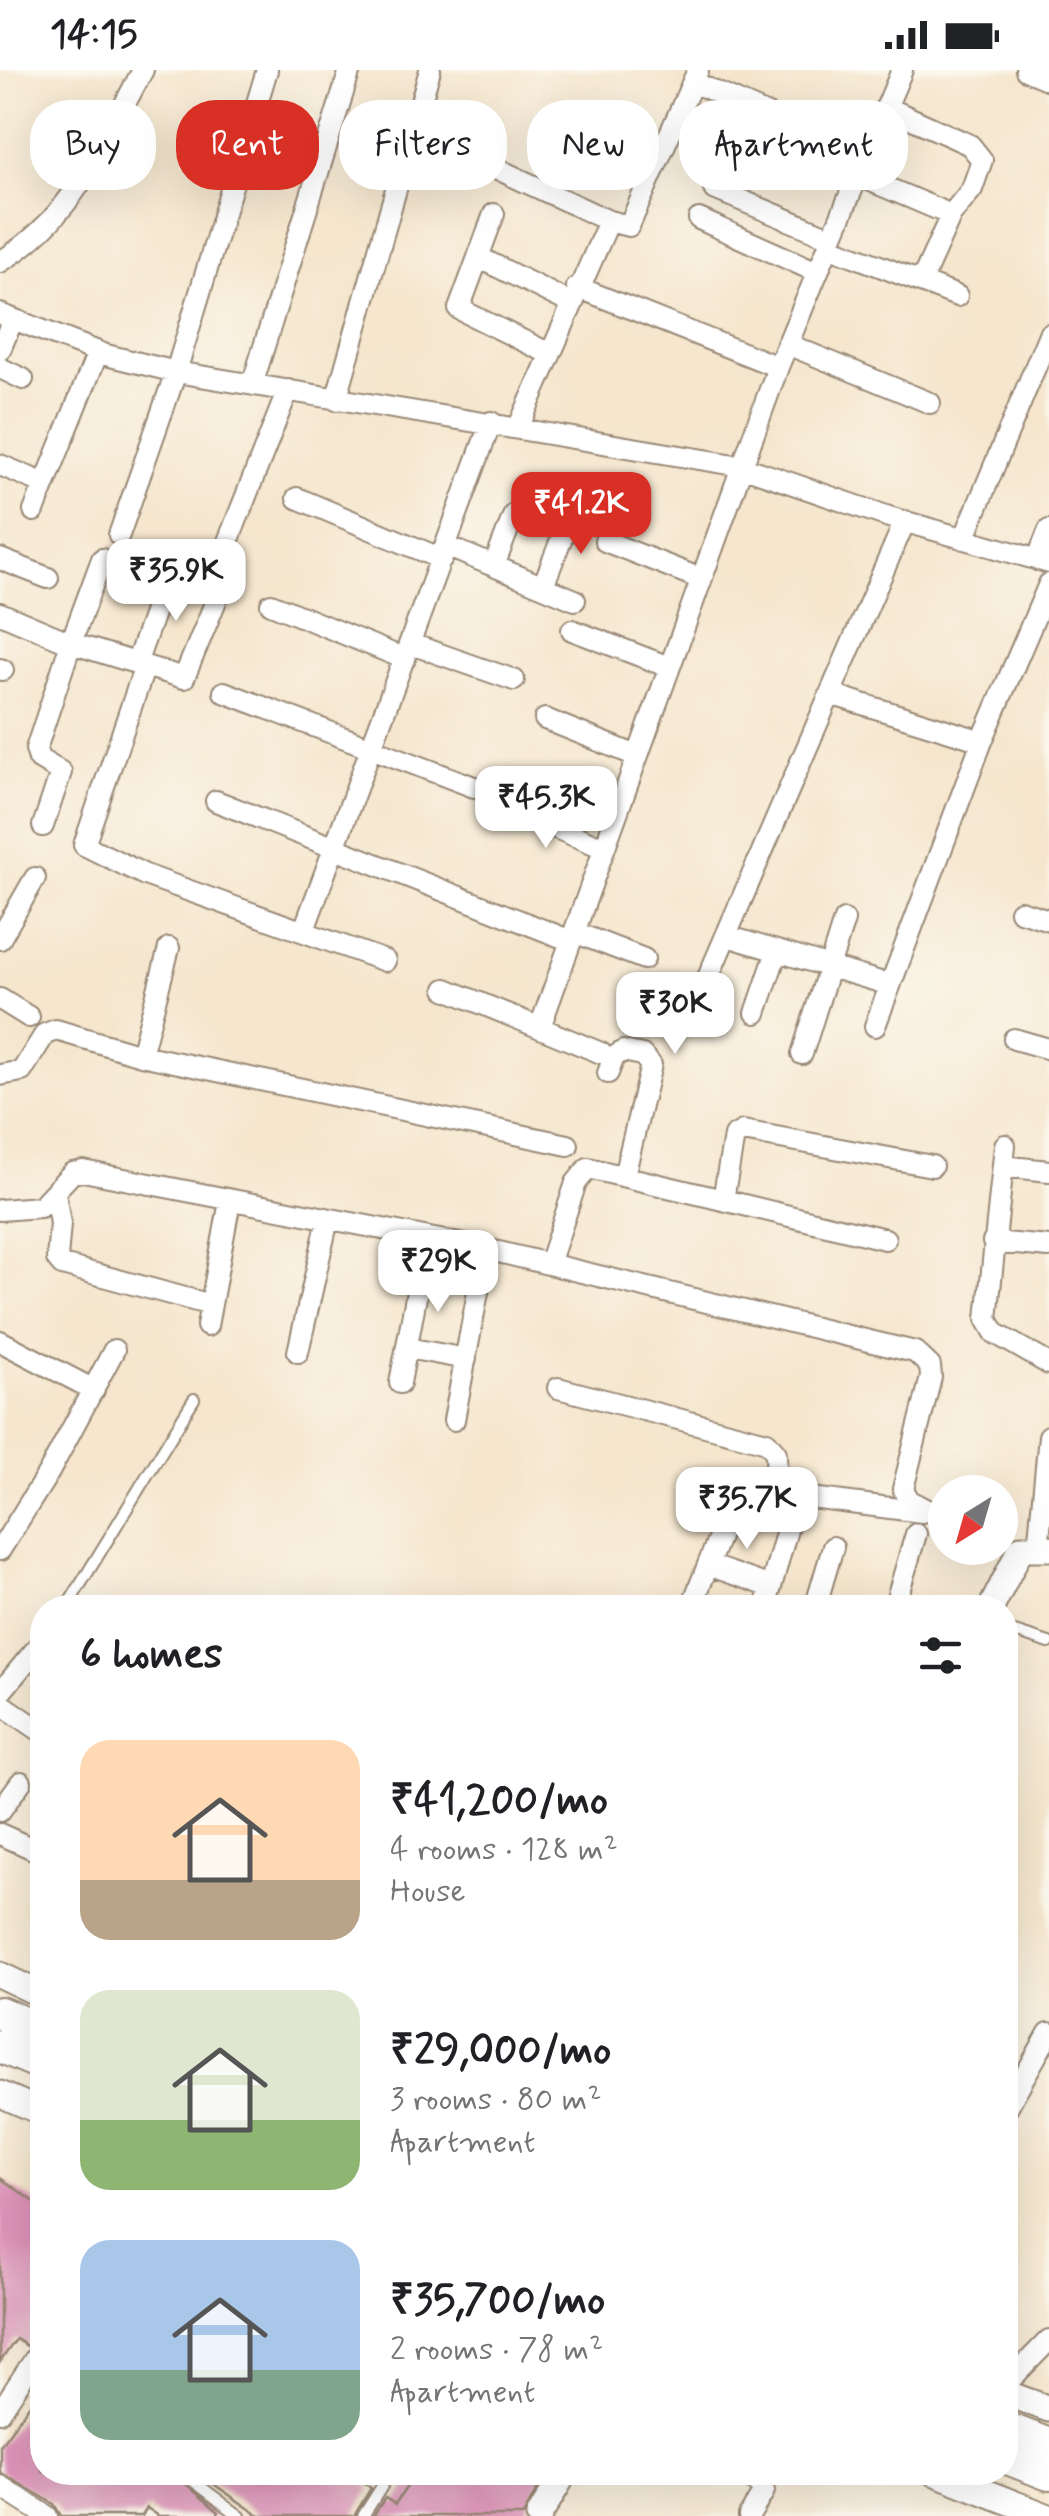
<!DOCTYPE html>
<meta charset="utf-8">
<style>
body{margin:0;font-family:Mynerve,sans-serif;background:#f2f2f2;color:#202124;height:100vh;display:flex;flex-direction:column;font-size:38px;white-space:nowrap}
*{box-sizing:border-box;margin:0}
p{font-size:32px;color:#757577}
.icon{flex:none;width:55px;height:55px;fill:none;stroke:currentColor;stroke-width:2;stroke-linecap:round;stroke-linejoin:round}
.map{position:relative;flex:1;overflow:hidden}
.sheet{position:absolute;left:30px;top:1525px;width:988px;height:890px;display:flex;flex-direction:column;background:#fff;border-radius:40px;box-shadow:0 10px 40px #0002}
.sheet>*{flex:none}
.guide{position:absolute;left:30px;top:30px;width:990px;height:90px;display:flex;gap:20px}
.needle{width:65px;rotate:217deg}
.controls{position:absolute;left:928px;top:1405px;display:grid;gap:20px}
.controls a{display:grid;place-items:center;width:90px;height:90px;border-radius:50%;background:#fff;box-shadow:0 10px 40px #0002;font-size:50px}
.price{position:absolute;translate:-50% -85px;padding:0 22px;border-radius:20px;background:#fff;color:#222;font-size:32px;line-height:65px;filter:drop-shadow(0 2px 5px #0008)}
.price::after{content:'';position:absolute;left:50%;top:60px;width:30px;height:22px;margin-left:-15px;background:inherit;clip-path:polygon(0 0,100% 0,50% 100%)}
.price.current{background:#d93025;color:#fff}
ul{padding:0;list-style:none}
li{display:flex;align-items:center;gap:30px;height:250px;padding:0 50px}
li span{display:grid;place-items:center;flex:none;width:280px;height:200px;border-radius:30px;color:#555}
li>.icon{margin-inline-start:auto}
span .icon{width:120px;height:120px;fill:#fffc;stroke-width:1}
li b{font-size:42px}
h2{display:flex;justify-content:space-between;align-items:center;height:120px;padding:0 50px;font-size:42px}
.tag{padding:0 35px;border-radius:40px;background:#fff;box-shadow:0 10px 40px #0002;font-size:35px;line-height:90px}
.tag.current{background:#d93025;color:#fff}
.status{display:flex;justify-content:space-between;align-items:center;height:70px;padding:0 50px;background:#fff;direction:ltr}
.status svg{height:28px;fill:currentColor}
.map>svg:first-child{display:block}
.building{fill:#dd92b8}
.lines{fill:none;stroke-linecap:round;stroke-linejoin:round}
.service-casing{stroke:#988876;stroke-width:14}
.minor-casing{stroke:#988876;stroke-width:24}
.tertiary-casing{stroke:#988876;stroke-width:29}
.primary-casing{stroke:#988876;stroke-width:36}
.service{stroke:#fff;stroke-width:10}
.minor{stroke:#fff;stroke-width:20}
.tertiary{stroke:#fff;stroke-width:25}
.primary{stroke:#fff;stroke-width:32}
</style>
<div class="status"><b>14:15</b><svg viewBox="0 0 49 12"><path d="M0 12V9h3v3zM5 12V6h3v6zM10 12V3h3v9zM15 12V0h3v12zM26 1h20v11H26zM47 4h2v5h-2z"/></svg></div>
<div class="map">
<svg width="1049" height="2446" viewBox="0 0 1049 2446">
<rect width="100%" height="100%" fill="#fbf7ec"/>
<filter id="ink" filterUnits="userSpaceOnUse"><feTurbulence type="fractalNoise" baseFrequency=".01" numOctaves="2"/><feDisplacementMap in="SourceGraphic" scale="20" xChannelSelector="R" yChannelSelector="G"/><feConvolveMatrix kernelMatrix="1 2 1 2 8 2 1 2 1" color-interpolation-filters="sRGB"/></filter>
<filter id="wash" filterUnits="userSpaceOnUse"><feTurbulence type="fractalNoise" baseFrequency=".0048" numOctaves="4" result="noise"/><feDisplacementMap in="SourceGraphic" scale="40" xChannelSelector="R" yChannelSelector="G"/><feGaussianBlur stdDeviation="2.25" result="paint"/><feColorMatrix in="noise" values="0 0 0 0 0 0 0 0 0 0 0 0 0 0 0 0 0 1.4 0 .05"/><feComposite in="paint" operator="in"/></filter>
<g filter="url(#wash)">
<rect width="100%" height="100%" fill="#f5e6cd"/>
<g id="blocks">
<path class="building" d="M0,2108l42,29v107l-6,9 4,3 -13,20 -11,-7 -16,23z
M42,2318v84h61l19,14 9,-14h41l47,40 -3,4h-57l-12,-8 -5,8h-81l-7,-12 -54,-32v-27z
M196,2402h152l23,16 -17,28h-94z
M417,2402h129l-23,44h-150l12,-18 10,6z"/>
</g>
</g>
<g filter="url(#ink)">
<use href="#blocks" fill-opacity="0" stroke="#988876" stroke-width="2.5"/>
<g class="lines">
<defs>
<path id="service" d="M66,1538l128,-209
M1005,1559l44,14
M181,2402l59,44
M363,2446l28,-44"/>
<path id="minor" d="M1026,0l23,10
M693,12l156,69
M886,37l84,38 12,15 -10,29 -21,26 -30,67
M412,59l197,92 20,5 69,-156
M857,105l94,40
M714,119l118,49
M494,144l-35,95 89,44
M699,149l118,53
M828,176l129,50
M478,187l92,46
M0,192c76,-47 101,-116 143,-192
M577,217l201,80
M0,244l106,41 70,17 565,94 148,51 160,46
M787,274l143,59
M0,280l13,-31
M0,298l23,11
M253,312l97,-312
M336,330l94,-330
M519,356l90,-205
M0,395l45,19
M297,428l145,61
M34,441l64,-159
M905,451l-75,173 152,47
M119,465l57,-163 91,-302
M964,469l85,-205
M605,471l96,38
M446,476l129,54
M0,489l48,19
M1037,490l12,-30
M494,496l20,-52 33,9
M216,502l72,-182
M543,516l30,-77
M271,534l134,55
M0,543l71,30 31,-84
M572,560l97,37
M411,574l103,36
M136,594l34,-96
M145,596l-61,179 61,30 240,86
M0,599l3,1
M224,622l250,95
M545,649l92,37
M216,731l355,140
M507,738l97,40
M43,756l18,-54 -22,-13 -3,-10 35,-106 113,35 36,-87
M1020,841l29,9
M304,860l187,-508
M574,862l70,27
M727,866l163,49
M0,869l35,-61
M446,919l155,64
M0,929l29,18
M697,933l133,-309
M756,943l21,-62
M875,956l107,-285 67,-157
M540,957l238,-660 124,-297
M1014,969l35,10
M802,984l42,-134
M141,985l28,-107
M608,1003l6,-16 9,-6 19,4 9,10 -27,111
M0,1005l22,-4 23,-37 11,-4 85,25 427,90
M1005,1075l-18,174 8,14 54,31
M1003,1096l46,5
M55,1122l5,32 -3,35 5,6 149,40
M723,1130l162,39
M0,1140l40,-3 32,-34 11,-2 403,78 429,103 15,14 1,11 -28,112 6,11 36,19
M993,1172l56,5
M549,1194l27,-81 12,-15 135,32 11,-64 9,-5 189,35
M207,1256l23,-125
M0,1271l94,49
M407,1278l59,11
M298,1282l30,-133
M400,1313l27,-145
M558,1318l209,54 9,11 1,36 10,6 135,17
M454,1350l32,-171
M1038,1478l11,-112
M0,1480l49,-78 65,-122
M708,1495l63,22
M691,1538l32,-81
M765,1538l25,-89
M815,1538l18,-61
M894,1538l22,-74
M0,1623l42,-51
M0,1633l42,29
M0,1741l21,-29
M0,1764l42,19
M1005,2041l44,-78
M1005,2315l44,-45
M0,2342l42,-64
M747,2402l17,19 -15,25
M0,2416l47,30"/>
<path id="tertiary" d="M991,1538l30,-60h28
M0,1905l42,20
M0,2024l42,18
M1005,2323l44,16
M933,2402l113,44
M539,2446l26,-44"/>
<path id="primary" d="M0,1943l42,18
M0,1976l42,18
M1005,2358l44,17
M1005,2387l44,17"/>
</defs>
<use href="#service" class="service-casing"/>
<use href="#minor" class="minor-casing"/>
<use href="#tertiary" class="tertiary-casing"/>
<use href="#primary" class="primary-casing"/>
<use href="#service" class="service"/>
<use href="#minor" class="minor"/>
<use href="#tertiary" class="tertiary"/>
<use href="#primary" class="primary"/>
</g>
</g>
</svg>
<div class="controls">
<a><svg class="needle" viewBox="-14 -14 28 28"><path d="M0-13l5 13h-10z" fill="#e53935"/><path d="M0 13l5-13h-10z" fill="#757577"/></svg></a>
</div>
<b class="price current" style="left:581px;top:487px">₹41.2K</b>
<b class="price" style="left:176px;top:554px">₹35.9K</b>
<b class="price" style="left:546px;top:781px">₹45.3K</b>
<b class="price" style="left:675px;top:987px">₹30K</b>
<b class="price" style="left:438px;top:1245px">₹29K</b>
<b class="price" style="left:747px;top:1482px">₹35.7K</b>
<div class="guide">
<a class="tag">Buy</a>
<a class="tag current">Rent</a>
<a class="tag">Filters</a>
<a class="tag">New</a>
<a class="tag">Apartment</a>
</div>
<section class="sheet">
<h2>6 homes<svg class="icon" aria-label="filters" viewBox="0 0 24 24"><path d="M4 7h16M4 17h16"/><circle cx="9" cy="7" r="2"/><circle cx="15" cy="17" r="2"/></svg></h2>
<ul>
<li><span style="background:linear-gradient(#ffd9b3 70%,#b9a48a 0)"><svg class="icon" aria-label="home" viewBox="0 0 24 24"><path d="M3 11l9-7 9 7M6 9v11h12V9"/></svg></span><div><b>₹41,200/mo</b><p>4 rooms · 128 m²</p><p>House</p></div></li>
<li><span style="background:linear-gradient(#dfe7d0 65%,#8fb573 0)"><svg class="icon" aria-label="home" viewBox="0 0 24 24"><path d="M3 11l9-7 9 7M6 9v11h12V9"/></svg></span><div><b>₹29,000/mo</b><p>3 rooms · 80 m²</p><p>Apartment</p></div></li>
<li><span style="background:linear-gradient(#a9c7e8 65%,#7fa58c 0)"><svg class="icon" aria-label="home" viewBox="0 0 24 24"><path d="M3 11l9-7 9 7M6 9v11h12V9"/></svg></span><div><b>₹35,700/mo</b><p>2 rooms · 78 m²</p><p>Apartment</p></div></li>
</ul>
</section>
</div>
